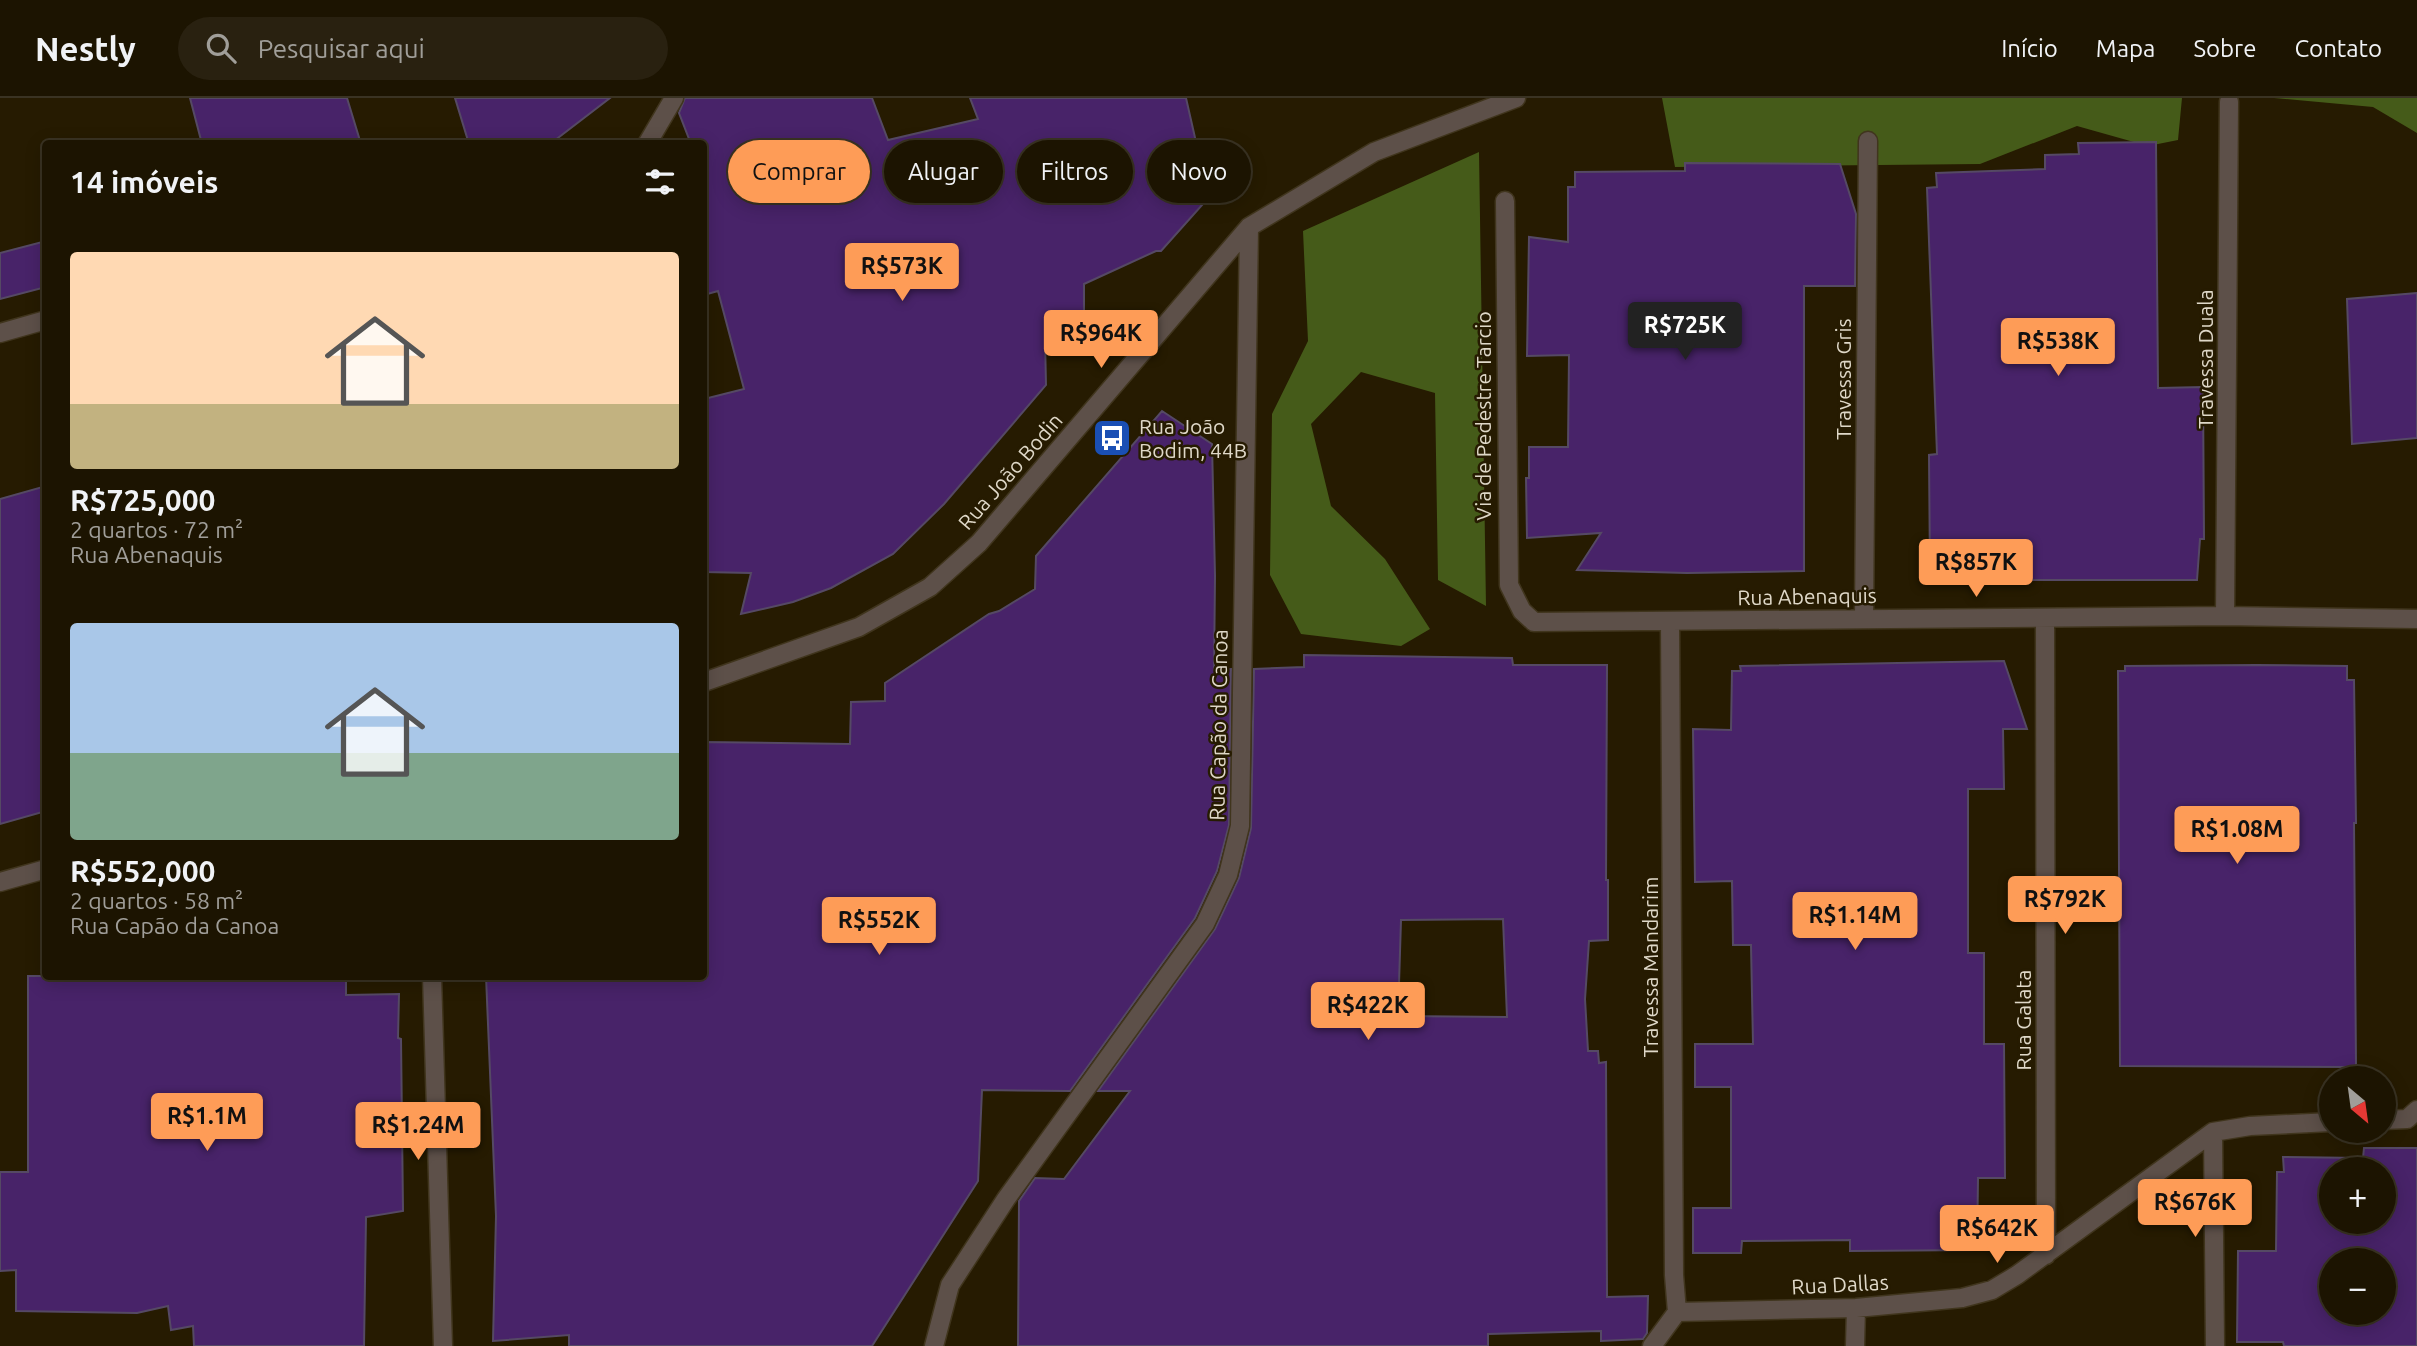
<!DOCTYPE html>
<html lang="pt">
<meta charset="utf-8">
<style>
body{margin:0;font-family:Ubuntu,sans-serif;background:#292110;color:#f1f3f6;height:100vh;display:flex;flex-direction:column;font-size:26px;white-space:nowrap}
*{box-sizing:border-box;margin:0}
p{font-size:23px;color:#a09e99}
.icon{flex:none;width:38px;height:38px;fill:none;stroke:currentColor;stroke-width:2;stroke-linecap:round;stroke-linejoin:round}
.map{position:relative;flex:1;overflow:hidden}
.side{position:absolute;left:42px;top:42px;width:665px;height:840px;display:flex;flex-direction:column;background:#1c1401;border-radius:7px;box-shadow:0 4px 18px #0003,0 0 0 2px #3a3323}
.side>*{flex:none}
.top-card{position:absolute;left:728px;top:42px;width:665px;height:63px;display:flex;gap:14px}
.needle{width:46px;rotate:151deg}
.tools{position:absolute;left:2319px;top:968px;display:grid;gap:14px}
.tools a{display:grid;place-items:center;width:77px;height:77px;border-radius:50%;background:#1c1401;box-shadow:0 4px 18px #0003,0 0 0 2px #3a3323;font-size:35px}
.price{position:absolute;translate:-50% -60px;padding:0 16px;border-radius:7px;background:#fe9c57;color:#111;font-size:23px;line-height:46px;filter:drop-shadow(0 2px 4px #0008)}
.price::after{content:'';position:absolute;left:50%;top:42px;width:21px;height:16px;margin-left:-10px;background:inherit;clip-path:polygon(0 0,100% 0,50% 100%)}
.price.active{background:#222;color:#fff}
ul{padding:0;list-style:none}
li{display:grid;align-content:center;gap:14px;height:371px;padding:0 28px}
li span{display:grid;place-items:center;height:217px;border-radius:7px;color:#555}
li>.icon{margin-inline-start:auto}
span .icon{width:126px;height:126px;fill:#fffc;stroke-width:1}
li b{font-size:30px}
h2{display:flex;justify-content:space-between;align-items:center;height:84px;padding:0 28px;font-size:30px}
.chip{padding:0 24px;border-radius:32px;background:#1c1401;box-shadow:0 4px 18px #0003,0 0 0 2px #3a3323;font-size:24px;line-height:63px}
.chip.active{background:#fe9c57;color:#111}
header{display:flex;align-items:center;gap:42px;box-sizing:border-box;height:98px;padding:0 35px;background:#1c1401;border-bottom:2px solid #3a3323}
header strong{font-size:33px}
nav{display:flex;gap:38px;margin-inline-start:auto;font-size:24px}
.search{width:490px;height:63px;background:#292110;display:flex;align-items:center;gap:18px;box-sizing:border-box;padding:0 24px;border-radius:38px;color:#a09e99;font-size:26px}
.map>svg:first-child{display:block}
.forest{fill:#455b19}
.building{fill:#482369;stroke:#554964;stroke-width:2;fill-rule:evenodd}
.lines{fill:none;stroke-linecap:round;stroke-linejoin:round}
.minor-casing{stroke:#40351d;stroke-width:21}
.minor{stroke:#5d5049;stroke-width:18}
.labels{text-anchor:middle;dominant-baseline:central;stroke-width:5;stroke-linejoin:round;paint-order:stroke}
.street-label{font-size:21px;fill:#dfd8c8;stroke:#261b01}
.poi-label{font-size:21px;fill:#dfd8c8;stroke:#261b01;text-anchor:start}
</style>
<header>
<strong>Nestly</strong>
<div class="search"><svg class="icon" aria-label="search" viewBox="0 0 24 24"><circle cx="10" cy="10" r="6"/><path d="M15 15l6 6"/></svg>Pesquisar aqui</div>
<nav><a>Início</a><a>Mapa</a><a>Sobre</a><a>Contato</a></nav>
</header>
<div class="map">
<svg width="2417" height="1248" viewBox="0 0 2417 1248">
<rect width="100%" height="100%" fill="#261b01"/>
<path class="forest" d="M1662,0h520l-4,42 -30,6 -71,-20 -97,38 -305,3z
M2274,0h143v35l-44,-26z
M1479,54l7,454 -48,-26 -3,-187 -74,-21 -50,52 20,82 54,53 45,70 -29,17 -100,-12 -31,-59 2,-161 36,-73 -5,-110z"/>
<path class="building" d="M190,0h157l14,46h-159z
M455,0h155l-60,46h-81z
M685,0h187l16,42 90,-21 -8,-21h216l10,44h3l12,53 -50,56h-5l-72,33v55h-39l1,46 -102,119 -51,50 -62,34 -38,14 -52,12 10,-41 -47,-1v-173l40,-10 -26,-98 -14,4v-151h-13l-12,-31z
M2156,44l2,246 45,-1 1,152h-4l-3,41h-188v-8l-79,1 -1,-118 8,-1 -10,-266 10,-1 -1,-14 109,-4v-14l34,-1 -1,-11z
M1685,65l155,1 16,50 -1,72h-51v285l-117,2 -110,-3 24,-37 -74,5 -1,-60h3v-31h39l1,-92 -42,1 2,-119 39,5v-55h7v-15l110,-1z
M46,143v46l-46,12v-46z
M2417,195v145l-65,6 -5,-145z
M1162,313l50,33 3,132 -1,94 17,-1 -2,156 -12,46 -22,47 -125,173 -88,-1 -4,91 -106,165h-303v-11l-76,6 3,-125 -10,-240h218v-234l146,2 1,-42 34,-1v-18l104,-69 10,-3 36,-22 1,-33z
M46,388v325l-46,13v-325z
M1304,557l208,3 1,7h94l-1,215h2v60l-19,1 -4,58 3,52h10l1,12 7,-1 1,235 41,-1 -1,37 -4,6 -42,2v-10l-113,3v12h-470l1,-145 16,-23 29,1 66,-88h-32l117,-162 24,-51 12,-50 3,-159 50,-2zM1503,821l4,98 -109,-1 3,-96z
M2004,563l23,68h-24l1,60h-36v164h16v91h20l1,134h-27l-1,72 -127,1v-11l-108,1 -1,12h-48v-45h38v-121h-36v-43h58l-2,-99h-18l-1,-64 -37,1 -2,-153 38,1 1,-59h9l-1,-5z
M2256,567l91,1v14h7l2,143h-2l2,244 -236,-1 -2,-395h7v-5z
M28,878h318v19l53,-1 -1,44 3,1 2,172 -37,6 -2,129h-170l-1,-20 -22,4 -3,-24 -31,7 -121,-2v-41l-16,1v-99h28z
M2364,1050h53v198h-133l-1,-4h-46l1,-91h38l1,-79h7l-1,-15 80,1zM2331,1071h53v53h-53zM2331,1162h53v52h-53z"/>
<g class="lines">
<defs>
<path id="minor" d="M647,46l27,-46
M1505,103l4,384 13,26 12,11 691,-6 192,3
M0,235l46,-13
M2225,518l4,-514
M1864,520l4,-477
M2045,520l1,637
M1670,523l4,654 3,37
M704,584l155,-55 71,-40 49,-44 270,-316 125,-75 142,-54
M0,784l46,-13
M432,878l11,370
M2384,1022l23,-1 10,-9
M2213,1034l2,214
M934,1248l16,-61 56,-86 199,-275 23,-49 12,-49 9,-599
M1652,1248l25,-34 179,-4 106,-10 30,-8 25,-15 196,-143 37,-6 81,-4
M1855,1248l1,-38"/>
</defs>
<use href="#minor" class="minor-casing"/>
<use href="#minor" class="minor"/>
</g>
<defs>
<symbol id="bus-square" viewBox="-11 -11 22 22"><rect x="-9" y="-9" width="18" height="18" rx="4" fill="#1a4fb4" stroke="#261b01"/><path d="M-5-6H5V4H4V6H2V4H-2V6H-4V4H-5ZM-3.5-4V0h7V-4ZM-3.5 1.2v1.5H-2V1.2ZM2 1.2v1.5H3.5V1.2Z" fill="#fff"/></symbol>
</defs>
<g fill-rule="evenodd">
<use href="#bus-square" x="1090" y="318" width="44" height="44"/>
</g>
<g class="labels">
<g class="street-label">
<text transform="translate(2205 261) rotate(-90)">Travessa Duala</text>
<text transform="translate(1843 281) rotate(-90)">Travessa Gris</text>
<text transform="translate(1483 318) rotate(-90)">Via de Pedestre Tarcio</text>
<text transform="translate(1010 373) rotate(-49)">Rua João Bodin</text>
<text transform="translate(1807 498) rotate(-1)">Rua Abenaquis</text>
<text transform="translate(1218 627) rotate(-89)">Rua Capão da Canoa</text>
<text transform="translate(1650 869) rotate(-90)">Travessa Mandarim</text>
<text transform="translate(2023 922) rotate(-90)">Rua Galata</text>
<text transform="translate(1840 1186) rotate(-3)">Rua Dallas</text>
</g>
<g class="poi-label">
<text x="1139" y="328">Rua João<tspan x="1139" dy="24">Bodim, 44B</tspan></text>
</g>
</g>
</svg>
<div class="tools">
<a><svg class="needle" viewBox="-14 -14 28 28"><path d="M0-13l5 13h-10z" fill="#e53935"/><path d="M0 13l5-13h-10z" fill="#a09e99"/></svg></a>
<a>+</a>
<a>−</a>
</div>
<b class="price" style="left:902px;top:205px">R$573K</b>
<b class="price active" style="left:1685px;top:264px">R$725K</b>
<b class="price" style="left:1101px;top:272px">R$964K</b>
<b class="price" style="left:2058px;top:280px">R$538K</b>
<b class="price" style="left:1976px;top:501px">R$857K</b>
<b class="price" style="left:2237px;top:768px">R$1.08M</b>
<b class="price" style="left:2065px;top:838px">R$792K</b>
<b class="price" style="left:1855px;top:854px">R$1.14M</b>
<b class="price" style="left:879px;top:859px">R$552K</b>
<b class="price" style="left:1368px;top:944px">R$422K</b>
<b class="price" style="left:207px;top:1055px">R$1.1M</b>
<b class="price" style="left:418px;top:1064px">R$1.24M</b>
<b class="price" style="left:2195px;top:1141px">R$676K</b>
<b class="price" style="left:1997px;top:1167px">R$642K</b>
<div class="top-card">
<a class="chip active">Comprar</a>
<a class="chip">Alugar</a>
<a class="chip">Filtros</a>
<a class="chip">Novo</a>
</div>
<section class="side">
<h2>14 imóveis<svg class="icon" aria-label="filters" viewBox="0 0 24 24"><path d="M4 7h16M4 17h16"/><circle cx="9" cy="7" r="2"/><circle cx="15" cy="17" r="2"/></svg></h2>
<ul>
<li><span style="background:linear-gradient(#ffd9b3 70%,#c2b280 0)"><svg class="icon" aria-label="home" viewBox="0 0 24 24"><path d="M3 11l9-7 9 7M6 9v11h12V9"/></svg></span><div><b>R$725,000</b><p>2 quartos · 72 m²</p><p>Rua Abenaquis</p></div></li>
<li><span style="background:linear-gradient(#a9c7e8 60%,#7fa58c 0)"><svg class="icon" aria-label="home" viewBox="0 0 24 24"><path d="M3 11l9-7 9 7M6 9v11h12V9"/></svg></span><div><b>R$552,000</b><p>2 quartos · 58 m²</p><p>Rua Capão da Canoa</p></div></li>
</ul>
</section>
</div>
